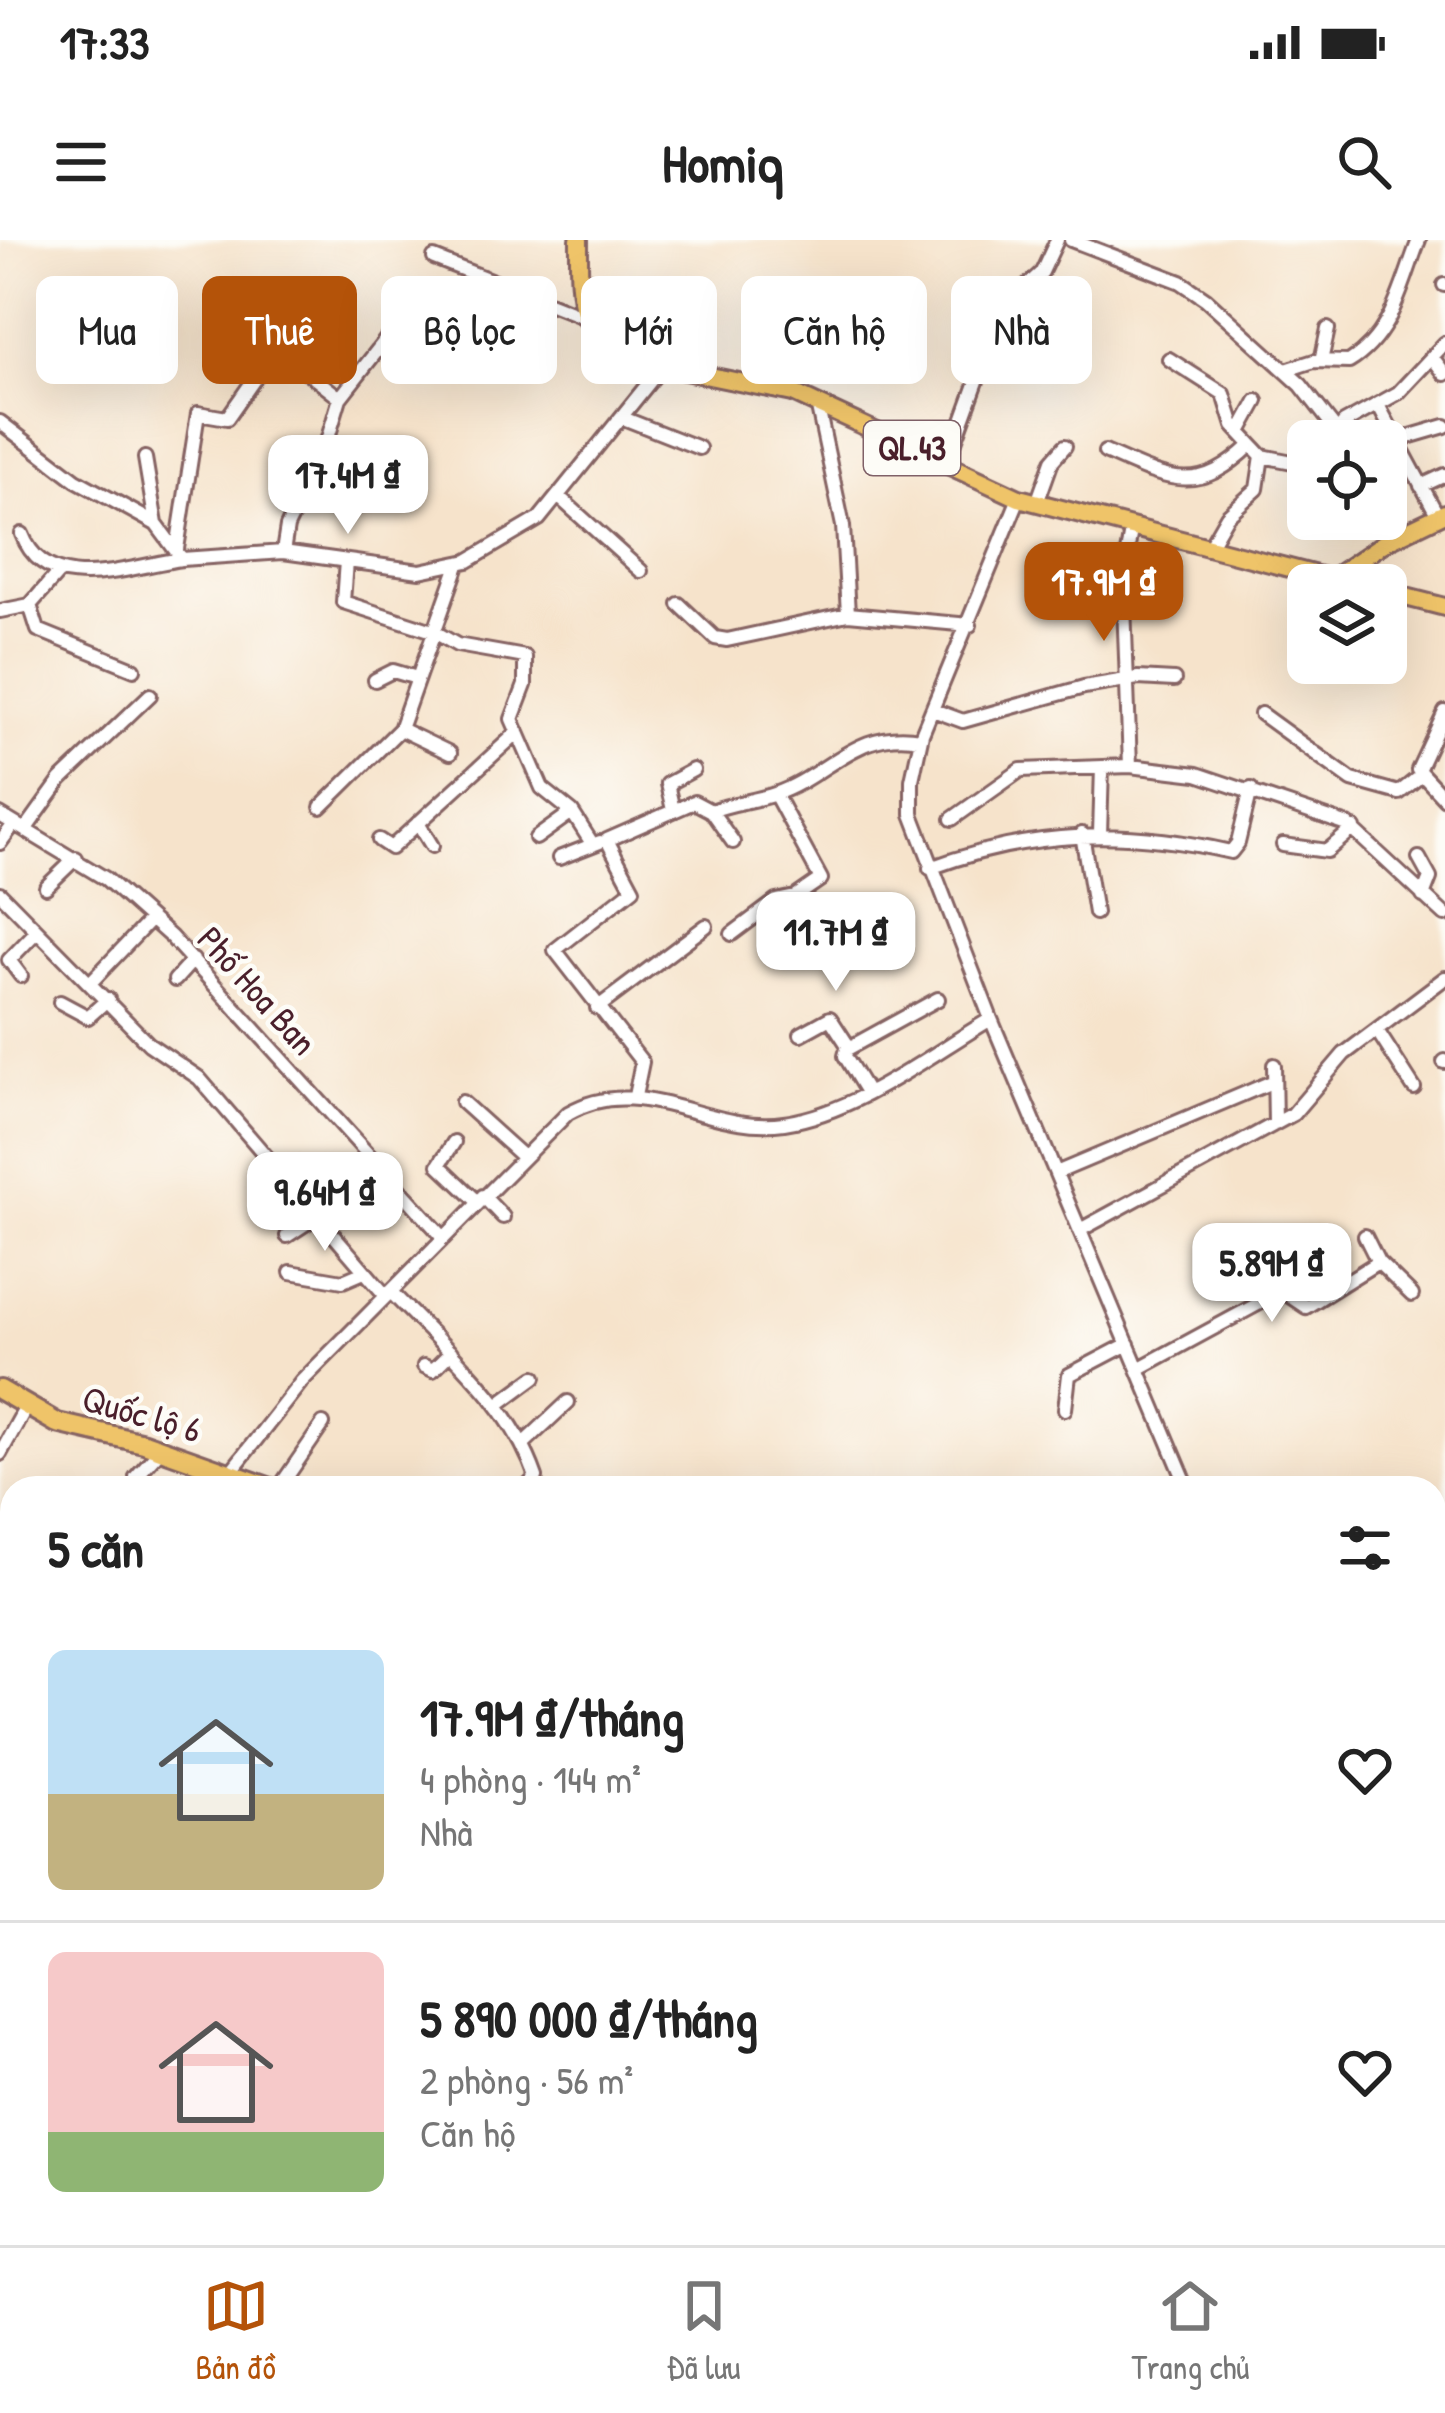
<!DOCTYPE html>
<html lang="vi">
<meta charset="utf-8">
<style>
body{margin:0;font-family:"Patrick Hand",sans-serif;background:#f6f6f6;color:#222;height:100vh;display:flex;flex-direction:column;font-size:45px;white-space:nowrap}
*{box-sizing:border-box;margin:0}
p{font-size:39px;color:#767676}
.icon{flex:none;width:66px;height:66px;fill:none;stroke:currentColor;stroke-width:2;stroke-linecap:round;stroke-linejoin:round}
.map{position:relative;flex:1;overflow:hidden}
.drawer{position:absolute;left:0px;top:1236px;width:1446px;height:771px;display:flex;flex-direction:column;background:#fff;border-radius:36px 36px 0 0;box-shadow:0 12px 48px #0002}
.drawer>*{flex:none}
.top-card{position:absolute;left:36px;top:36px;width:1374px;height:108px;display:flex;gap:24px}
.controls{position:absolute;left:1287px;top:180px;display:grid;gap:24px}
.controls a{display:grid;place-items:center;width:120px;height:120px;border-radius:18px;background:#fff;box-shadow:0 12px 48px #0002;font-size:60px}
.price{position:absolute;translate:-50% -102px;padding:0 27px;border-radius:24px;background:#fff;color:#222;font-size:39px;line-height:78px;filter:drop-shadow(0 3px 6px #0008)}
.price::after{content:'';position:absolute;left:50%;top:72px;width:36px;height:27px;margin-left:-18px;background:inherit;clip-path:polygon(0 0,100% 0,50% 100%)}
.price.selected{background:#b45309;color:#fff}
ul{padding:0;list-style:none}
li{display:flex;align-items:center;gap:36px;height:300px;padding:0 48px}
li+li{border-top:3px solid #e0e0e0}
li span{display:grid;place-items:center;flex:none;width:336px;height:240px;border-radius:18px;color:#555}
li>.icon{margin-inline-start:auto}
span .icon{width:144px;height:144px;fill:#fffc;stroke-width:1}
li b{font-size:51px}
h2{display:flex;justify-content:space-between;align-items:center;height:144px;padding:0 48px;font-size:51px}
.pill{padding:0 42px;border-radius:18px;background:#fff;box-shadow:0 12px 48px #0002;font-size:42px;line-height:108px}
.pill.selected{background:#b45309;color:#fff}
.status{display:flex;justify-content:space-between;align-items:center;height:84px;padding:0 60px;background:#fff;direction:ltr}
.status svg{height:33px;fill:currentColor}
header{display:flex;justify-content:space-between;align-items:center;height:156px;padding:0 48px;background:#fff;font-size:54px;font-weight:700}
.menu{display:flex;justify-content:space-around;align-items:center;height:168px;border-top:3px solid #e0e0e0;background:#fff;font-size:33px;color:#767676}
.menu a{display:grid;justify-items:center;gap:6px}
.menu .selected{color:#b45309}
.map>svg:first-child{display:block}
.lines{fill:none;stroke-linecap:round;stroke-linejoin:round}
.minor-casing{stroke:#866463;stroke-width:18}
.major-casing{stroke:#866463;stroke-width:22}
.highway-casing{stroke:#866463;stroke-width:24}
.minor{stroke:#fff;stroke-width:12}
.major{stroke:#efc469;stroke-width:16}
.highway{stroke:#efc469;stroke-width:18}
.labels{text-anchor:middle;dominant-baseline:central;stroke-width:9;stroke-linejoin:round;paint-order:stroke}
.shield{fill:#fdfcf7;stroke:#806168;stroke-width:3}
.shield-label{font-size:33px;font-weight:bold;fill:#4a1f2b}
.street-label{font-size:36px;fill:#4a1f2b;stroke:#fdfcf7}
</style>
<div class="status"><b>17:33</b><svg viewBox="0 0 49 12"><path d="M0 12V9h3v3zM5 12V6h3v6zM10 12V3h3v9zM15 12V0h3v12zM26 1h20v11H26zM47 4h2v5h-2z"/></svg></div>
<header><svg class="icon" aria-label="menu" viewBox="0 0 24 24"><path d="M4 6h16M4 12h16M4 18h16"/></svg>Homiq<svg class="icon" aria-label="search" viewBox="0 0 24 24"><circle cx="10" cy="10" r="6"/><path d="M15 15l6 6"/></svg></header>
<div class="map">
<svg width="1445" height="2005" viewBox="0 0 1445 2005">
<rect width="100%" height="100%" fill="#fdfcf7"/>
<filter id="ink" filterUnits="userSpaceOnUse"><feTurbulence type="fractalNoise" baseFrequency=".00833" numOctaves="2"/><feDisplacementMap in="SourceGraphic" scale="24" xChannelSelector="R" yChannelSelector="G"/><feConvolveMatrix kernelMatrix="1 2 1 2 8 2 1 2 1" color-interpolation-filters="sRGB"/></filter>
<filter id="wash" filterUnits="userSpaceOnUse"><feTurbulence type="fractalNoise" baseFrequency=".004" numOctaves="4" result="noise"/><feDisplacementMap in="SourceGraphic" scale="48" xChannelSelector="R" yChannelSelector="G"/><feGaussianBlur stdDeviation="2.7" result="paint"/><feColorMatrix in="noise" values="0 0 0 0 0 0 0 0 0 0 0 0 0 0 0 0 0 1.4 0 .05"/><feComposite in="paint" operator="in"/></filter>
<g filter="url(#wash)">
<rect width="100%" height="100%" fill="#f6e3cb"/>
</g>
<g filter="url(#ink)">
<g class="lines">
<defs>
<path id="minor" d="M1071,0l110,42 25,17 95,86 36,46
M434,18l150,59
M1444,45h1
M421,91l6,27 22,9 53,-83
M276,108l-6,-7 16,-16 -2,-9
M1432,117l13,17
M1169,119l55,35 10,32 28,30 46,9
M1321,121l7,-32
M1286,130l28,-9 35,1c44,-27 52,-77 70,-122
M817,163l26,123 5,88
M1378,165l60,111
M623,178l76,30
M0,182l76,58 80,44 26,35 101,-7 137,19 48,-10 71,-42 121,-150
M1240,192l17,-31
M1397,200l48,-14
M1331,201l13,-18 54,-30 47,-50
M1105,212c64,28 92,45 146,-7
M145,218l11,66
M947,224l57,-157 38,-35 15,-32
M1421,246l24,-11
M558,256l83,75
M1019,258l-97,236 -10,46v34l79,205 197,469
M1037,263l15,-42 13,-15
M22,294c25,66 107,32 160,25
M177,309l21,-136 29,5 49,-70 64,50
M1208,309l19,-33 30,-27 5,-33
M283,312l4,-25 38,-79 15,-50 58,-74 63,25
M346,321l-3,41 90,29 24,14 68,12v28l-13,34 30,69 30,24 21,33
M679,364l36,34 12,2 121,-26 122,11
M30,365l8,25 96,39
M0,371l30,-6 28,-32
M375,440l18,-9 24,7
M933,470l30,11 121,-34 54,-9 36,2
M1445,472l-27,58 27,29
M1261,474l91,66 47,13 20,-16
M400,489l50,24
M1130,526l-7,-190 8,-46
M321,567l79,-78 58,-164
M673,570l-6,-26 26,-14
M711,571l22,31
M0,575l106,64 65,58 273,301
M952,579l69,-49 109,-4 67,8 151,51 97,90
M418,583l14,23
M25,590l36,-50 89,-85
M1082,594l13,79
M1100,594l2,-67
M536,598l36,-26
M379,600l12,8 127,-116
M0,603l14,-19
M1283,605l44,6 27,-23
M559,618l41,-16
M1419,618l11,20 -7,18
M930,628c102,-38 196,-40 301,-16l7,-9 13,-54
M46,647l30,-29
M0,653l149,151 50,34 187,218
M732,694l44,-33 19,-4 26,-18 -46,-85
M21,736l-12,-16 28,-29
M175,740l18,-20
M91,742l60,-63
M60,762l28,15 20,-18
M597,768l109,-82
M1378,792l36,56
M801,794l29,-16 19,29
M1444,822l1,-1
M1274,825l1,59
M867,852l-22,-36 2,-7 91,-50
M635,856l7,-34 -87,-112 78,-61 -26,-49 87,-38 17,9c21,-8 43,-10 64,-17 53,-18 82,-67 145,-55
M462,862l61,55
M454,902l-15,23 39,37
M1056,933l216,-91
M483,956l20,21
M1080,990l213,-116 51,-60 101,-76
M287,996l29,-19
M1365,996l13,26 34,33
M291,1032l52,9 21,-9
M391,1052c55,58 119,109 145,185l-10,11
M424,1126l9,4 18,-18
M1138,1129l144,-78 24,16 72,-45
M497,1165l38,-28
M1065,1169l4,-34 59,-31
M522,1205l46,-43
M0,1214l26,-47
M136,1237l25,-28
M218,1248l84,-107 266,-268c72,-42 140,21 216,10 74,-11 144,-67 207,-104
M279,1248l44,-64
M0,1339l12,5
M1434,1419l11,-4
M1434,1557l11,-3
M1434,1617l11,2
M0,1676l12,-3
M1434,1723l11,-12
M1434,1742l10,-11
M0,1931l12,3
M1434,1946l11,10
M1374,1995l4,10
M24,2005l6,-10"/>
<path id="major" d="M579,0c0,50 -3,93 47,119l167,34 226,105 336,87
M1331,339l56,-38 58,-28
M1386,352l59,15"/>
<path id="highway" d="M0,1150l57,33 87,20 127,45
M929,1995l2,10"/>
</defs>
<use href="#minor" class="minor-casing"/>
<use href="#major" class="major-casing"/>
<use href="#highway" class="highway-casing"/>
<use href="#minor" class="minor"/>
<use href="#major" class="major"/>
<use href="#highway" class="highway"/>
</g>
</g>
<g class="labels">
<rect class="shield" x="864" y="181" width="96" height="54" rx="9"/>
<g class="shield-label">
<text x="912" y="208">QL.43</text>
</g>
<g class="street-label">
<text transform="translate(258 750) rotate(48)">Phố Hoa Ban</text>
<text transform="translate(142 1173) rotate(16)">Quốc lộ 6</text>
</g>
</g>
</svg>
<div class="controls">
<a><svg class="icon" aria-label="locate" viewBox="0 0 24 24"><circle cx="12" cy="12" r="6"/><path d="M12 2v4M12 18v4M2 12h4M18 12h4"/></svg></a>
<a><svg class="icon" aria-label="layers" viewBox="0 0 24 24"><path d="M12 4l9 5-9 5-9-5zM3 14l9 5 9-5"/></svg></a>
</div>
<b class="price" style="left:348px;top:297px">17.4M ₫</b>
<b class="price selected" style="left:1104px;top:404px">17.9M ₫</b>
<b class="price" style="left:836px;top:754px">11.7M ₫</b>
<b class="price" style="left:325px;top:1014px">9.64M ₫</b>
<b class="price" style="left:1272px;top:1085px">5.89M ₫</b>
<div class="top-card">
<a class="pill">Mua</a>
<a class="pill selected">Thuê</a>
<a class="pill">Bộ lọc</a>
<a class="pill">Mới</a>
<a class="pill">Căn hộ</a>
<a class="pill">Nhà</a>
</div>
<section class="drawer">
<h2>5 căn<svg class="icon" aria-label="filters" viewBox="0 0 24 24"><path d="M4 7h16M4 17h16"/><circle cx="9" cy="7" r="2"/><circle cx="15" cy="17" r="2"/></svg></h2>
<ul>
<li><span style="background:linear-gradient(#bfe0f5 60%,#c2b280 0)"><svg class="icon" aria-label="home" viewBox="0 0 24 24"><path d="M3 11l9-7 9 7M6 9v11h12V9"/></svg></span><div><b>17.9M ₫/tháng</b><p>4 phòng · 144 m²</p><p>Nhà</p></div><svg class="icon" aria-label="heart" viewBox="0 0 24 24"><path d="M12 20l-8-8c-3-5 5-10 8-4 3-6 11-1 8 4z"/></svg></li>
<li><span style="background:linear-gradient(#f6c9c9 75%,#8fb573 0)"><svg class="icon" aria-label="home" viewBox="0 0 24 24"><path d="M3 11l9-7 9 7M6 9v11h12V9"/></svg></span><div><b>5 890 000 ₫/tháng</b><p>2 phòng · 56 m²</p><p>Căn hộ</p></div><svg class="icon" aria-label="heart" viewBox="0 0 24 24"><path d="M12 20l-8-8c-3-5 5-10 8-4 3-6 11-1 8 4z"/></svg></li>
</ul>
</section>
</div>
<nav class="menu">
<a class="selected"><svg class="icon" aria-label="map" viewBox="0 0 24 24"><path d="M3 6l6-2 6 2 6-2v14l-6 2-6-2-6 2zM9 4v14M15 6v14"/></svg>Bản đồ</a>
<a><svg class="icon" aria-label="saved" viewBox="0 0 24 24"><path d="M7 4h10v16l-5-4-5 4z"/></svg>Đã lưu</a>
<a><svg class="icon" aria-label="home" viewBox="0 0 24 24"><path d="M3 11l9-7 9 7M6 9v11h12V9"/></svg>Trang chủ</a>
</nav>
